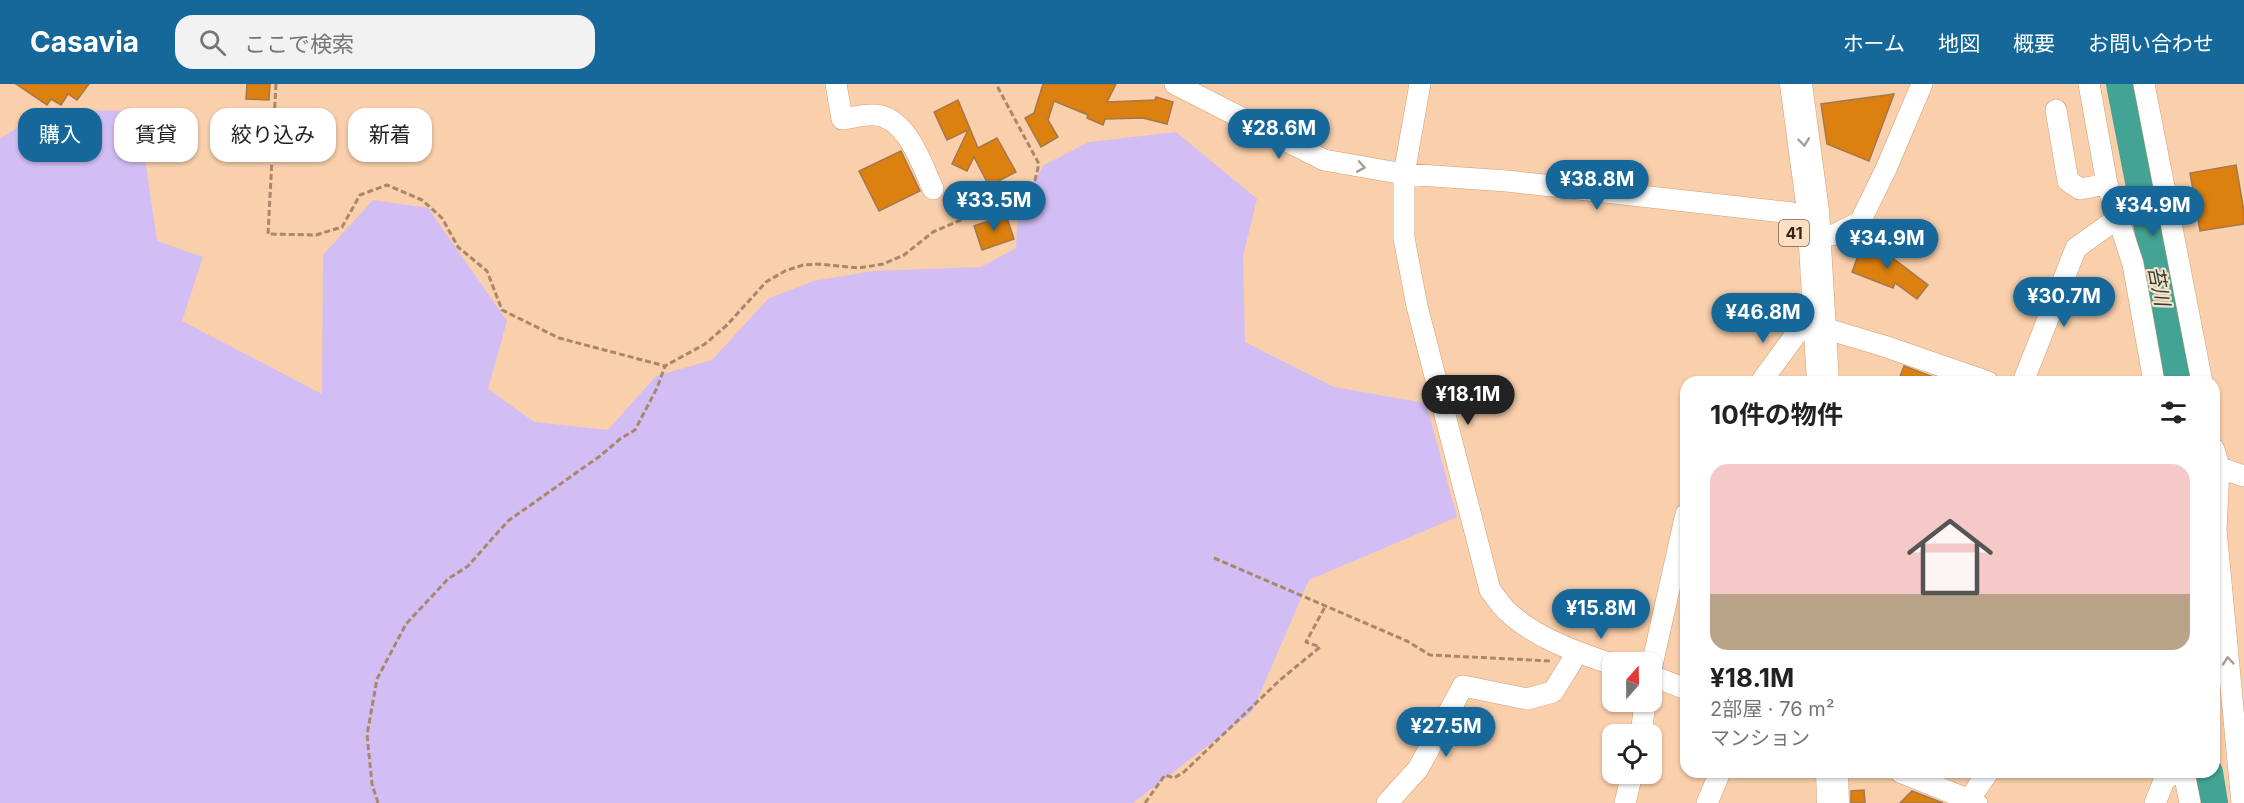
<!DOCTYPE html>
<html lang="ja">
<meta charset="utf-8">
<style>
body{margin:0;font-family:Inter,"Noto Sans JP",sans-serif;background:#f2f2f2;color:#222;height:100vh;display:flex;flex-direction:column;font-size:22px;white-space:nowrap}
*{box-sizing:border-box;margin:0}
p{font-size:20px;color:#767676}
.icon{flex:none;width:33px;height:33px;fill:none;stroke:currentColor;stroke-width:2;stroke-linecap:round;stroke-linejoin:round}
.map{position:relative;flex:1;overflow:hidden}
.drawer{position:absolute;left:1680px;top:292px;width:540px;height:402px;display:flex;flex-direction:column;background:#fff;border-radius:18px;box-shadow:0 2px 4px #0004}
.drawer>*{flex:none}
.top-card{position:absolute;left:18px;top:24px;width:570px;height:54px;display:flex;gap:12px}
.needle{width:39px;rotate:20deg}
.controls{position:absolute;left:1602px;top:568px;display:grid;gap:12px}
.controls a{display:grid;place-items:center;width:60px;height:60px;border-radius:12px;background:#fff;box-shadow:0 2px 4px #0004;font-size:30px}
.price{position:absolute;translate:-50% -51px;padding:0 14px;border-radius:21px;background:#16689a;color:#fff;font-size:20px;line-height:39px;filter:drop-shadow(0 2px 3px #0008)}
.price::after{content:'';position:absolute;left:50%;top:36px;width:18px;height:14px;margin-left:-9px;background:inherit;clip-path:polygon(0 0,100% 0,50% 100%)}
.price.on{background:#222;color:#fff}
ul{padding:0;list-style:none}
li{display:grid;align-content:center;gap:12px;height:318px;padding:0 30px}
li span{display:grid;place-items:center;height:186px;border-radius:18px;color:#555}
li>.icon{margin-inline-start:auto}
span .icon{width:108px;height:108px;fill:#fffc;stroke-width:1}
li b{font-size:26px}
h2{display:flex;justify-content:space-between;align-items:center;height:72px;padding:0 30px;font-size:26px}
.pill{padding:0 21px;border-radius:18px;background:#fff;box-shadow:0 2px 4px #0004;font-size:21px;line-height:54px}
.pill.on{background:#16689a;color:#fff}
header{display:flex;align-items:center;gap:36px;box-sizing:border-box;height:84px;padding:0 30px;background:#16689a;color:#fff}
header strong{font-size:28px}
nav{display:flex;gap:33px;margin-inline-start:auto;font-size:21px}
.search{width:420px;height:54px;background:#f2f2f2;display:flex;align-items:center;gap:15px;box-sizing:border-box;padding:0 21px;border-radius:18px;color:#767676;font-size:22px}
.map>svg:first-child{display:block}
.green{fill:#d2bef5}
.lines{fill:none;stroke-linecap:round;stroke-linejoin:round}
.river{stroke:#43a495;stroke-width:28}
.building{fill:#dc800f;stroke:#a6774c;stroke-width:1.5}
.minor-casing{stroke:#d19f73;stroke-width:22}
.highway-casing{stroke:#d19f73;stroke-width:33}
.path{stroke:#a8876b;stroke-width:3;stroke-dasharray:6 3;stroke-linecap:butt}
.minor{stroke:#fff;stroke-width:21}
.highway{stroke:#fff;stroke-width:32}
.oneway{stroke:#a69d95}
.labels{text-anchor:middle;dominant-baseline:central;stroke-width:4.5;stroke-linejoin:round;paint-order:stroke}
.shield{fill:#ffdfc4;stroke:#755e49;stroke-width:1.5}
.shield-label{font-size:16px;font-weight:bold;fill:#3a2614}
.water-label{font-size:20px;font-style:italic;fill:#26443f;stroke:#ffdfc4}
</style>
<header>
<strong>Casavia</strong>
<div class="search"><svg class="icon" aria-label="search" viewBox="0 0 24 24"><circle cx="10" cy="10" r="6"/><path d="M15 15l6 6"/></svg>ここで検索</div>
<nav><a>ホーム</a><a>地図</a><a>概要</a><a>お問い合わせ</a></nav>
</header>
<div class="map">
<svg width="2244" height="719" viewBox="0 0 2244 719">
<rect width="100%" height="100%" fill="#f9cfac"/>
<path class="green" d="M45,26l93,1 19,130 46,16 -21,64 140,73 1,-139 50,-55 55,8 79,113 -19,68 46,33 74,8 48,-54 56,-16 56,-61 45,-18 61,-10 107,-4 35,-19 2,-40 26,-43 45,-23 87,-10 81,67 -14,57 2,86 89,45 92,16 31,114 -148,63 -57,132 -119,91h-1133v-664z"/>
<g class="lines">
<path class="river" d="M2120,0l58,298
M2209,688l5,31"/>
</g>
<path class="building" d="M16,0h73l-12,16 -9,-6 -7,11 -10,-6 -4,6z
M247,0h23l-1,16 -23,-1z
M1043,0h73l-9,18 48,-2 1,-3 17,5 -6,22 -24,-6 -38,1 -2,6 -16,-7 1,-3 -34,-14 -6,19 10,17 -17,10 -16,-29 9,-5z
M1894,10l-25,67 -42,-17 -6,-40z
M958,16l20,48 19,-10 19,34 -27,14 -15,-29 -7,14 -15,-7 16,-34 -21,10 -13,-28z
M901,67l19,40 -41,20 -20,-40z
M2236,81l8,47v12l-44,7 -10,-58z
M1006,131l8,24 -32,11 -8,-24z
M1863,158l32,13 -1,4 34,26 -11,14 -22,-16 -2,5 -41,-16z
M1904,282l40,15v1h-46z
M1864,706l1,13h-14v-12z
M1912,707l31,12h-43z"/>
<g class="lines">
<defs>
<path id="minor" d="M836,0l6,35c10,-1 22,-5 33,-4 32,2 47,50 58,74
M1175,0l149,76 80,14 103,7 285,32
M1420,0l-16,90v64l13,68 73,284c6,7 11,16 18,22 26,25 70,41 104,52
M2089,0l18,100 26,80 21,118
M2144,0l58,298
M2056,26l12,71 12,8 27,-5
M1815,154l21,-4 24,-12 26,-53 36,-85
M1761,298l38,-52 21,-3 64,19 104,36
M2023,298l53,-134 42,-30
M2214,365l5,18 -3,63 26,273
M2214,382l30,10
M1652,581l34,-151
M1652,592l34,13
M1641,651l4,-33
M1900,688l77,31
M2184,688l6,31
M1969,716l19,-28
M1387,719l31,-34 45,-83 64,13 26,-7 24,-39
M1625,719l7,-29
M1707,719l13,-31
M2155,719l9,-22 10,-9"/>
<path id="highway" d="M1796,0l17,127 10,171
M1832,688l1,31"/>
</defs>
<use href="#minor" class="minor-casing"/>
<use href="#highway" class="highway-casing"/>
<path class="path" d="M276,0l-8,150 48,1 26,-8 18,-32 27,-10 35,15 20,18 16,29 29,24 15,39 57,28 106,28
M1214,474l193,83 23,14 121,6
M378,719l-6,-19 -5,-49 10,-56 29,-55 42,-45 20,-13 40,-45 92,-65 20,-17 15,-9 22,-42 8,-22 40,-22 22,-19 39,-43 19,-11 18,-6 15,-1 41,4 24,-4 21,-9 29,-23 88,-38 14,-14 4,-16 -43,-80
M1145,719l20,-28 9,3 10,-6 96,-92 40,-33 -14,-5 20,-37"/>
<use href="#minor" class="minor"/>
<use href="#highway" class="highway"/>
</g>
<defs><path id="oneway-chevron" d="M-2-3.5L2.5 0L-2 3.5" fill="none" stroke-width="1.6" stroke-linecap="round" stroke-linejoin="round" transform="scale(1.5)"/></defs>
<g class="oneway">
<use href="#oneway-chevron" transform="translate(1804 58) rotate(83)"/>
<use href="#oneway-chevron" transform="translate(1361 83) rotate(10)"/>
<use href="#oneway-chevron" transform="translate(2228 577) rotate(-95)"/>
</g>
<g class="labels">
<rect class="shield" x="1779" y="136" width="30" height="26" rx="4.5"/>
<g class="shield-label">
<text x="1794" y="149">41</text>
</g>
<g class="water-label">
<text transform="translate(2159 202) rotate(79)">苔川</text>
</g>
</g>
</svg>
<div class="controls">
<a><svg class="needle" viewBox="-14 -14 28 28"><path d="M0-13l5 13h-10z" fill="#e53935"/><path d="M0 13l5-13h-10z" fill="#767676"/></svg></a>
<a><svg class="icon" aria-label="locate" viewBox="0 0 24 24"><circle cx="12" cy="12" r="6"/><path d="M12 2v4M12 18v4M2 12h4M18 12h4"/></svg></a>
</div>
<b class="price" style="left:1279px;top:76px">¥28.6M</b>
<b class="price" style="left:1597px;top:127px">¥38.8M</b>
<b class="price" style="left:994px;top:148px">¥33.5M</b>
<b class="price" style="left:2153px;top:153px">¥34.9M</b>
<b class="price" style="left:1887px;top:186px">¥34.9M</b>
<b class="price" style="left:2064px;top:244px">¥30.7M</b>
<b class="price" style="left:1763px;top:260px">¥46.8M</b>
<b class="price on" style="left:1468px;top:342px">¥18.1M</b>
<b class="price" style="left:1601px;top:556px">¥15.8M</b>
<b class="price" style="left:1446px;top:674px">¥27.5M</b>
<div class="top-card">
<a class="pill on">購入</a>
<a class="pill">賃貸</a>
<a class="pill">絞り込み</a>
<a class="pill">新着</a>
</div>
<section class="drawer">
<h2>10件の物件<svg class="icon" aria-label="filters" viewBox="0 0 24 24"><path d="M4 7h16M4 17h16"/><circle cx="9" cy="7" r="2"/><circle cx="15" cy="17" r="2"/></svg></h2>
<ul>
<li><span style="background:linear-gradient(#f6c9c9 70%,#b9a48a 0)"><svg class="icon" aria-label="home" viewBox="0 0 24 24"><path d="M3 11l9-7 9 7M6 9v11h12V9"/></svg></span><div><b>¥18.1M</b><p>2部屋 · 76 m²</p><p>マンション</p></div></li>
</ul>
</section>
</div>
